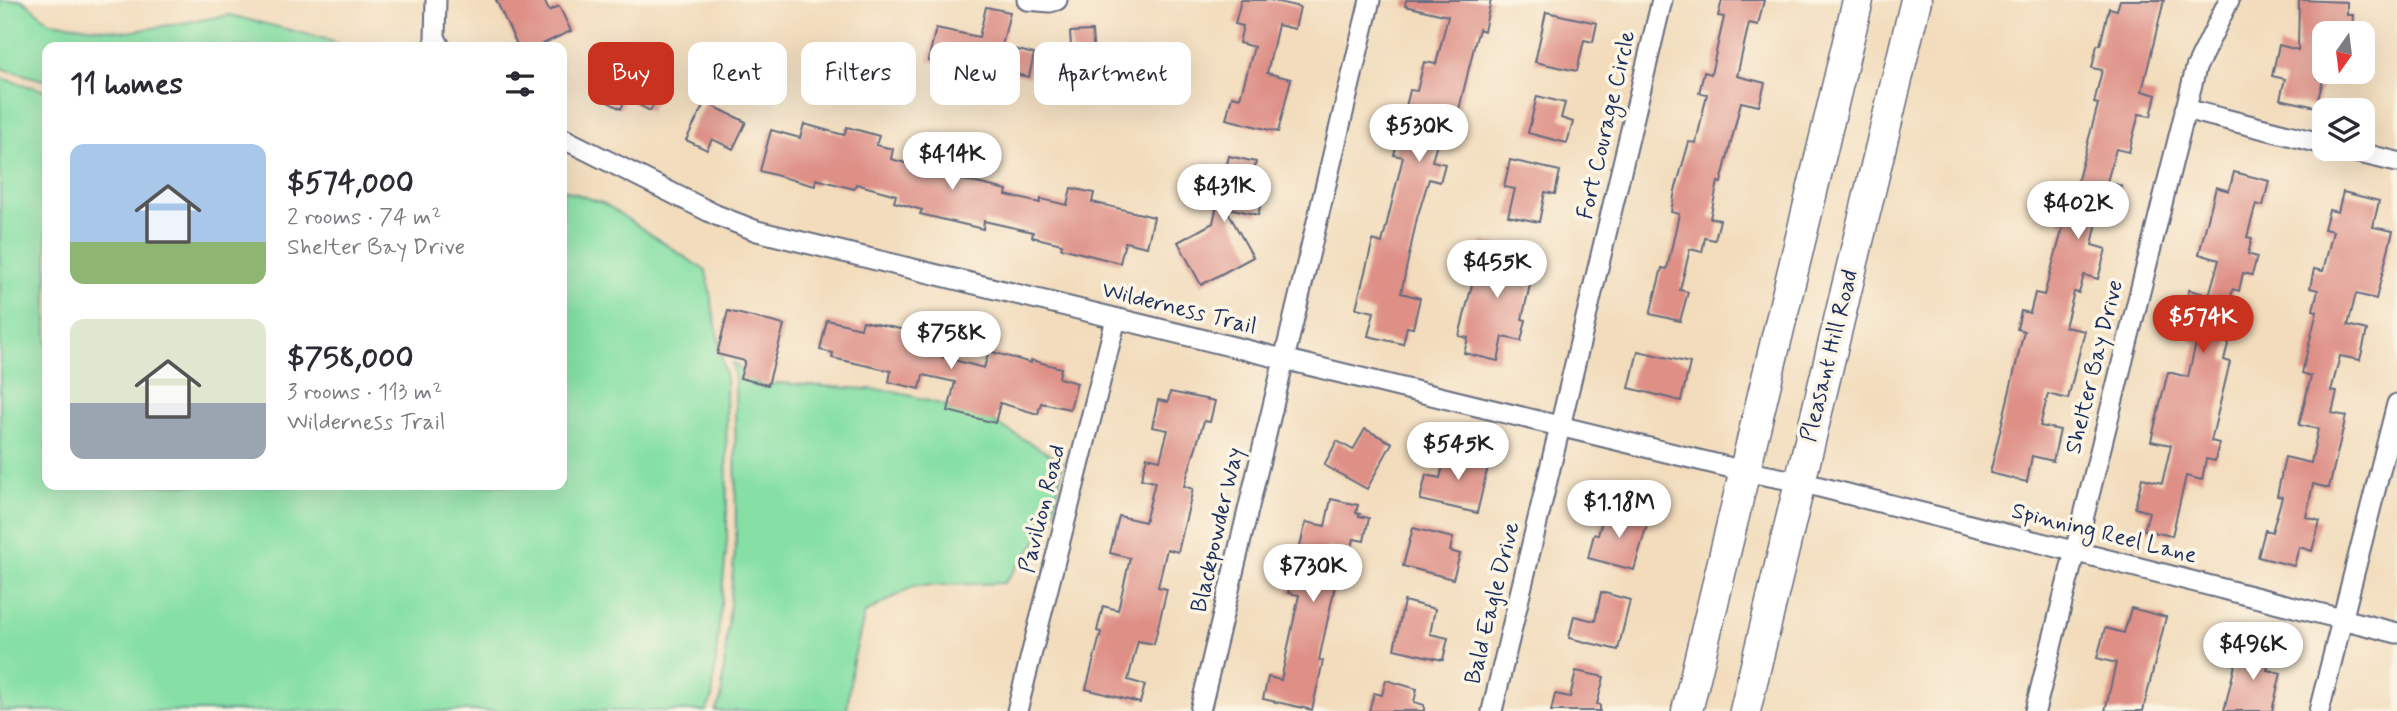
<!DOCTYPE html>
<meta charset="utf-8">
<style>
body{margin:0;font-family:Mynerve,sans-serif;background:#f2f2f3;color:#2b2b33;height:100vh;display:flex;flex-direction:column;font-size:26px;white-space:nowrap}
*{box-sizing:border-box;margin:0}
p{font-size:23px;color:#7c7c81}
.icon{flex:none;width:38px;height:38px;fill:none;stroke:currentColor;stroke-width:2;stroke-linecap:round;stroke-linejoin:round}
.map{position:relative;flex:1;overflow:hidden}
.side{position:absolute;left:42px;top:42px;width:525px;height:448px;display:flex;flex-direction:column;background:#fff;border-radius:14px;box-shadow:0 7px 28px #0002}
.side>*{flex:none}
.guide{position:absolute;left:588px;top:42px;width:665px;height:63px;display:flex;gap:14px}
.needle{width:46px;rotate:194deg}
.tools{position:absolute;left:2312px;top:21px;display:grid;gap:14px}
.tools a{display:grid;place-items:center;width:63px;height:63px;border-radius:14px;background:#fff;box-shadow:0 7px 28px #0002;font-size:35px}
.price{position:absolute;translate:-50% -60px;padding:0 16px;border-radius:24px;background:#fff;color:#222;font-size:23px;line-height:46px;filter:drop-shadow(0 2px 4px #0008)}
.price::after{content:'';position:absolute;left:50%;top:42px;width:21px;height:16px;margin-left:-10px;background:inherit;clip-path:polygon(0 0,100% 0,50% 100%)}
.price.selected{background:#c8321e;color:#fff}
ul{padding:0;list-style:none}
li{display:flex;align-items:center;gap:21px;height:175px;padding:0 28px}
li span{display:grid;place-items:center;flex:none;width:196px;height:140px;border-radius:14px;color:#555}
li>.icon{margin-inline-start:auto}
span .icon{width:84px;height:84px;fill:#fffc;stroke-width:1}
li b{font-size:30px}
h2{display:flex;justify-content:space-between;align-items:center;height:84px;padding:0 28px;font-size:30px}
.pill{padding:0 24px;border-radius:14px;background:#fff;box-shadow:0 7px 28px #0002;font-size:24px;line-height:63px}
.pill.selected{background:#c8321e;color:#fff}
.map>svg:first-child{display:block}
.green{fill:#86e0a5;stroke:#508882;stroke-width:2}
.building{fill:#de8f86}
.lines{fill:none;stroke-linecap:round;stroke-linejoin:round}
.street-casing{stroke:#666c7f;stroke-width:23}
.primary-casing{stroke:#666c7f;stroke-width:33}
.street{stroke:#fff;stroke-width:19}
.primary{stroke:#fff;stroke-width:30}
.labels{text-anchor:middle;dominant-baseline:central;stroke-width:7;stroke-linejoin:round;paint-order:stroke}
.street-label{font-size:23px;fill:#1b2f5e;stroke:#fcf5e5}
</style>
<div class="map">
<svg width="2397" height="711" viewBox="0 0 2397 711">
<rect width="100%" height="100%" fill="#fcf5e5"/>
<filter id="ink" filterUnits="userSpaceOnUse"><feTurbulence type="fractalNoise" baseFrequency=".0143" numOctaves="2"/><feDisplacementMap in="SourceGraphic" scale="14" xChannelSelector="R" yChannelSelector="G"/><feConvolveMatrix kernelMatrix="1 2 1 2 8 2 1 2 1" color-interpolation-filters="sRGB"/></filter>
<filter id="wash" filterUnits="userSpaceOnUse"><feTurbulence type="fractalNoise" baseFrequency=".00686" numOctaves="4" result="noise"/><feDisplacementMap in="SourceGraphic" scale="28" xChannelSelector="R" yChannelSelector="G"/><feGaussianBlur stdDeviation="1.57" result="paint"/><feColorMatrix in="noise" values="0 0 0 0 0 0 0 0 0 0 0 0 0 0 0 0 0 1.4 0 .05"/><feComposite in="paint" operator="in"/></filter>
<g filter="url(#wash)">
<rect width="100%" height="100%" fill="#f2dcbc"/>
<path class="green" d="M0,0h22l28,22 78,10 102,-17 96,24 19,8h-298v34l-47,-13z
M0,78l47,13v394h515v-296l43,15 101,67 20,109 1,160 -15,159 -6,12h-706z
M732,362l31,26 14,-5 117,8 91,26 78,45 -11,61 -48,60 -90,3 -49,27 -13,52 -5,46h-132l6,-12 15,-159 -1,-161z"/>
<g id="blocks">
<path class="building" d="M496,0h48l5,11 10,-5 12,25 -35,16h-18z
M1241,0h29l30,7 -5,22 -17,-4 -11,48 24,6 -13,53 -52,-13 6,-23 8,2 14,-51 -15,-4 4,-17 -8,-2z
M1406,0h85l-7,31 -5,-2 -4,14 -19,79 -12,-3 -12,42 13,3 -5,18 -11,-3 -12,39 -16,75 19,5 -7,30 -6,-1 -4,17 -35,-8 6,-24 -18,-4 17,-68 9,3 21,-86 -9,-2 16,-65 7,1 7,-29 12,2 12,-48 -43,-10z
M1722,0h42l-6,25 -9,-2 -12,53 28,7 -6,23 -18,-4 -20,81 -3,-1 -8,36 10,2 -5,20 -10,-2 -3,14 -12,-3 -10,41 8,2 -8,29 -30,-7 12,-46 5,1 12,-55 -8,-2 4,-21 14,-49 7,1 11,-49 -8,-1 5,-21 7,2 13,-57 -6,-1z
M2120,0h44l-22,91 14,4 -5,21 -12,-2 -10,38 -13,-3 -9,33 15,4 -7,31 -16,-4 -7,32 14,4 -8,30 -14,-4 -5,18 -5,-1 -9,35 20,4 -8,31 -9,37 -20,-5 -8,32 20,4 -7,31 -21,-5 -5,26 -37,-9 34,-142 -7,-2 4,-18 9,2 5,-20 9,2 20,-71 -4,-1 5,-27 8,2 25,-94 -4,-1 8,-33 -10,-2 5,-23h3l9,-37 8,2z
M2299,0l48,2v13h6l-1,18h-28v15l-7,30 6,2 -7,27 -36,-8 5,-20 -13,-3 7,-31 19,5z
M986,7l24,5 -8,34 32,8 -5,23 -32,-7 -1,3 -44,-10v3l-24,-5 8,-33 43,9z
M1546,12l51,11 -4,19 -9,-2 -7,31 -42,-9z
M1092,31l4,53 -22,1 -4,-53z
M617,59l48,25 -15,27 -24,-13 -5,11 -23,-12z
M1537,96l28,7 -4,15 12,4 -6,21 -39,-10z
M705,102l41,20 -13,27 -21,-10 -5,11 -21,-10z
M804,124l40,11 3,-8 32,9 -3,9 17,4 -2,10 43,12 4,-16 26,7 -5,17 48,11 -1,5 34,8 1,-4 26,6 4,-17 23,5 -2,9 62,15 -7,30 -22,-5 -5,21 -59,-15 1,-4 -30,-7 1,-5 -49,-11 -1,8 -63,-15 2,-4 -28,-8 2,-7 -40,-11 -2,5 -38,-10 -1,7 -55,-15 11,-41 29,8z
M1229,156l27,6 -6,26 14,3 -6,24 -33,-8 28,50 -52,28 -23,-43 35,-19 6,-27 -11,-2 5,-20 11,3z
M1510,160l50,11 -5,23 -10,-2 -6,30 -31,-6 7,-27 -11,-2z
M2234,172l35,9 -6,25 -7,-2 -9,33 5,1 -4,16 9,3 -5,18 -9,-2 -4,18 -6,-2 -8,34 8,2 -9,35 6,2 -19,79 8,2 -4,18 -9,-2 -4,21 -16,-4 -14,60 -28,-6 5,-18 -14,-4 7,-30 20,5 9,-38 -20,-4 17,-69 20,5 8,-34 -6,-2 5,-18 -14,-3 8,-30 20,5 10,-35 -20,-6 17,-67 13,4z
M2343,192l36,9 -6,26 20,4 -17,68 -20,-5 -8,31 19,5 -7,30 -20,-4 -9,35 6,1 -5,21 14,3 -17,72 -16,-4 -7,33 14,4 -8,30 -13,-4 -5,19 -36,-9 7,-27 7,2 10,-35 -5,-1 8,-39 26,6 7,-34 -19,-4 12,-49 -9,-3 15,-62 -4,-1 5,-20 -8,-2 4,-19 9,2 10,-40 -9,-2 5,-19 9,2z
M1483,241l54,14 -15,64 4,1 -5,21 -18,-4 -5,24 -34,-8 4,-15 -9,-2z
M728,311l56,14 -16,60 -28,-7 5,-17 -28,-7z
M827,320l34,8 2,-7 51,11 -2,9 32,7 -2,9 42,11 5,-17 42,12v-3l30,8 -2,10 18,5 -7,26 -29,-6 -3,11 -38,-11 -5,20 -47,-12 7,-29 -32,-7 -3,14 -31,-7 2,-11 -59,-13 1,-5 -13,-3z
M1638,351l52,12 -9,38 -52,-13z
M1170,392l45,9 -5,21 -6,-1 -20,65 9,3 -15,63 -11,-3 -9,38 9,2 -13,55 -16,-3 -10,39 17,5 -5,18 -54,-14 15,-57 -4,-1 6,-25 15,4 12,-52 -20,-5 9,-37 26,6 10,-40 -14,-3 6,-22 13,3 8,-30 -16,-3 6,-27 10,2z
M1365,429l27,14 -25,46 -43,-24 13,-24 16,9z
M1447,448l43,10 -13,55 -57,-13 6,-25 14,3z
M1331,499l27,6 -2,8 4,1 -1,2 10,2 -5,23 -10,-2 -3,13 -24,-5 -8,30 17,4 -17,79 4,1 -11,49 -49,-11 5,-22 13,3 18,-85 -11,-2 18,-71 19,4z
M1605,510l43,11 -14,49 -46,-12 6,-24 4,1z
M1413,528l40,10 -3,13 10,3 -7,25 -50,-13z
M1601,592l29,8 -12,50 -49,-12 5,-22 21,5z
M1404,601l31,8 -5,25 18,4 -5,22 -49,-11z
M2131,608l35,9 -23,94h-38l11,-48 -19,-5 8,-30 19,5z
M2240,644l32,8 -5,18 14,3 -9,38h-48z
M1576,671l28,6 -7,27 3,1v6h-49l4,-17 15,3z
M1386,680l31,9 -3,13 10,3v6h-55l5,-18 8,2z"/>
</g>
</g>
<g filter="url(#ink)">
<use href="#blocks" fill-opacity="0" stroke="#666c7f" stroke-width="2"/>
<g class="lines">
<defs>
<path id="street" d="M436,0l-1,37 5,10
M1027,0l23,2 7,-2
M2185,109l139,35
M562,138l154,77 41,16 987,240 56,11 597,151
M2343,149l54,13
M1017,711l99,-392
M1200,711l170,-711
M1492,711l170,-711
M2035,711l161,-643 33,-68
M2319,711l78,-307"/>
<path id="primary" d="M1687,711l171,-711
M1745,711l171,-711"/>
</defs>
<use href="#street" class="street-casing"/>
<use href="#primary" class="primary-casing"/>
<use href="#street" class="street"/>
<use href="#primary" class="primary"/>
</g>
</g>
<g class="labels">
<g class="street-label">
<text transform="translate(1607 125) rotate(-77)">Fort Courage Circle</text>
<text transform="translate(1179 309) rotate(14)">Wilderness Trail</text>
<text transform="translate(1830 356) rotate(-76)">Pleasant Hill Road</text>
<text transform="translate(2095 367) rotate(-76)">Shelter Bay Drive</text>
<text transform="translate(1043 509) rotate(-76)">Pavilion Road</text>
<text transform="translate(1218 530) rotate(-77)">Blackpowder Way</text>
<text transform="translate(2104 534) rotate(14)">Spinning Reel Lane</text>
<text transform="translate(1493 603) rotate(-76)">Bald Eagle Drive</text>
</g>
</g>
</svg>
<div class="tools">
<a><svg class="needle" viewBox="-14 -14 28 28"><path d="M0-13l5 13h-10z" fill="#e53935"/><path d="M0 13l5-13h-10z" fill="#7c7c81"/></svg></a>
<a><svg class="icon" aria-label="layers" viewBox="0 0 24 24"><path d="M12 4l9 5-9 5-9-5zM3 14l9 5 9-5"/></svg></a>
</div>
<b class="price" style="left:1419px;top:164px">$530K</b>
<b class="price" style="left:952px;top:192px">$414K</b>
<b class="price" style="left:1224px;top:224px">$431K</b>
<b class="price" style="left:2078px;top:241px">$402K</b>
<b class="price" style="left:1497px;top:300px">$455K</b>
<b class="price selected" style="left:2203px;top:355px">$574K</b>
<b class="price" style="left:951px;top:371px">$758K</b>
<b class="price" style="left:1458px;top:482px">$545K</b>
<b class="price" style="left:1619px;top:540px">$1.18M</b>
<b class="price" style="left:1313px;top:604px">$730K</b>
<b class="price" style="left:2253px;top:682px">$496K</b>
<div class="guide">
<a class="pill selected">Buy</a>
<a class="pill">Rent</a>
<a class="pill">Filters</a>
<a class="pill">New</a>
<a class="pill">Apartment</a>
</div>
<section class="side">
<h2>11 homes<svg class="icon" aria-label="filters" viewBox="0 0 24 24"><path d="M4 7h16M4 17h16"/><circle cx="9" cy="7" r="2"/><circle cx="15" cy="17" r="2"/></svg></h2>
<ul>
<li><span style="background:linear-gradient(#a9c7e8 70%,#8fb573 0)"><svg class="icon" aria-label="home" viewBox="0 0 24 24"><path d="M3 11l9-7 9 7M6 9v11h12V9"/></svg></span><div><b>$574,000</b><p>2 rooms · 74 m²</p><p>Shelter Bay Drive</p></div></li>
<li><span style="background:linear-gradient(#dfe7d0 60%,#9aa5b1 0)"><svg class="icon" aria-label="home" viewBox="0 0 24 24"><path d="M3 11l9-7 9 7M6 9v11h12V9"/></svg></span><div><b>$758,000</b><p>3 rooms · 113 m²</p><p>Wilderness Trail</p></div></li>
</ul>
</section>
</div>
